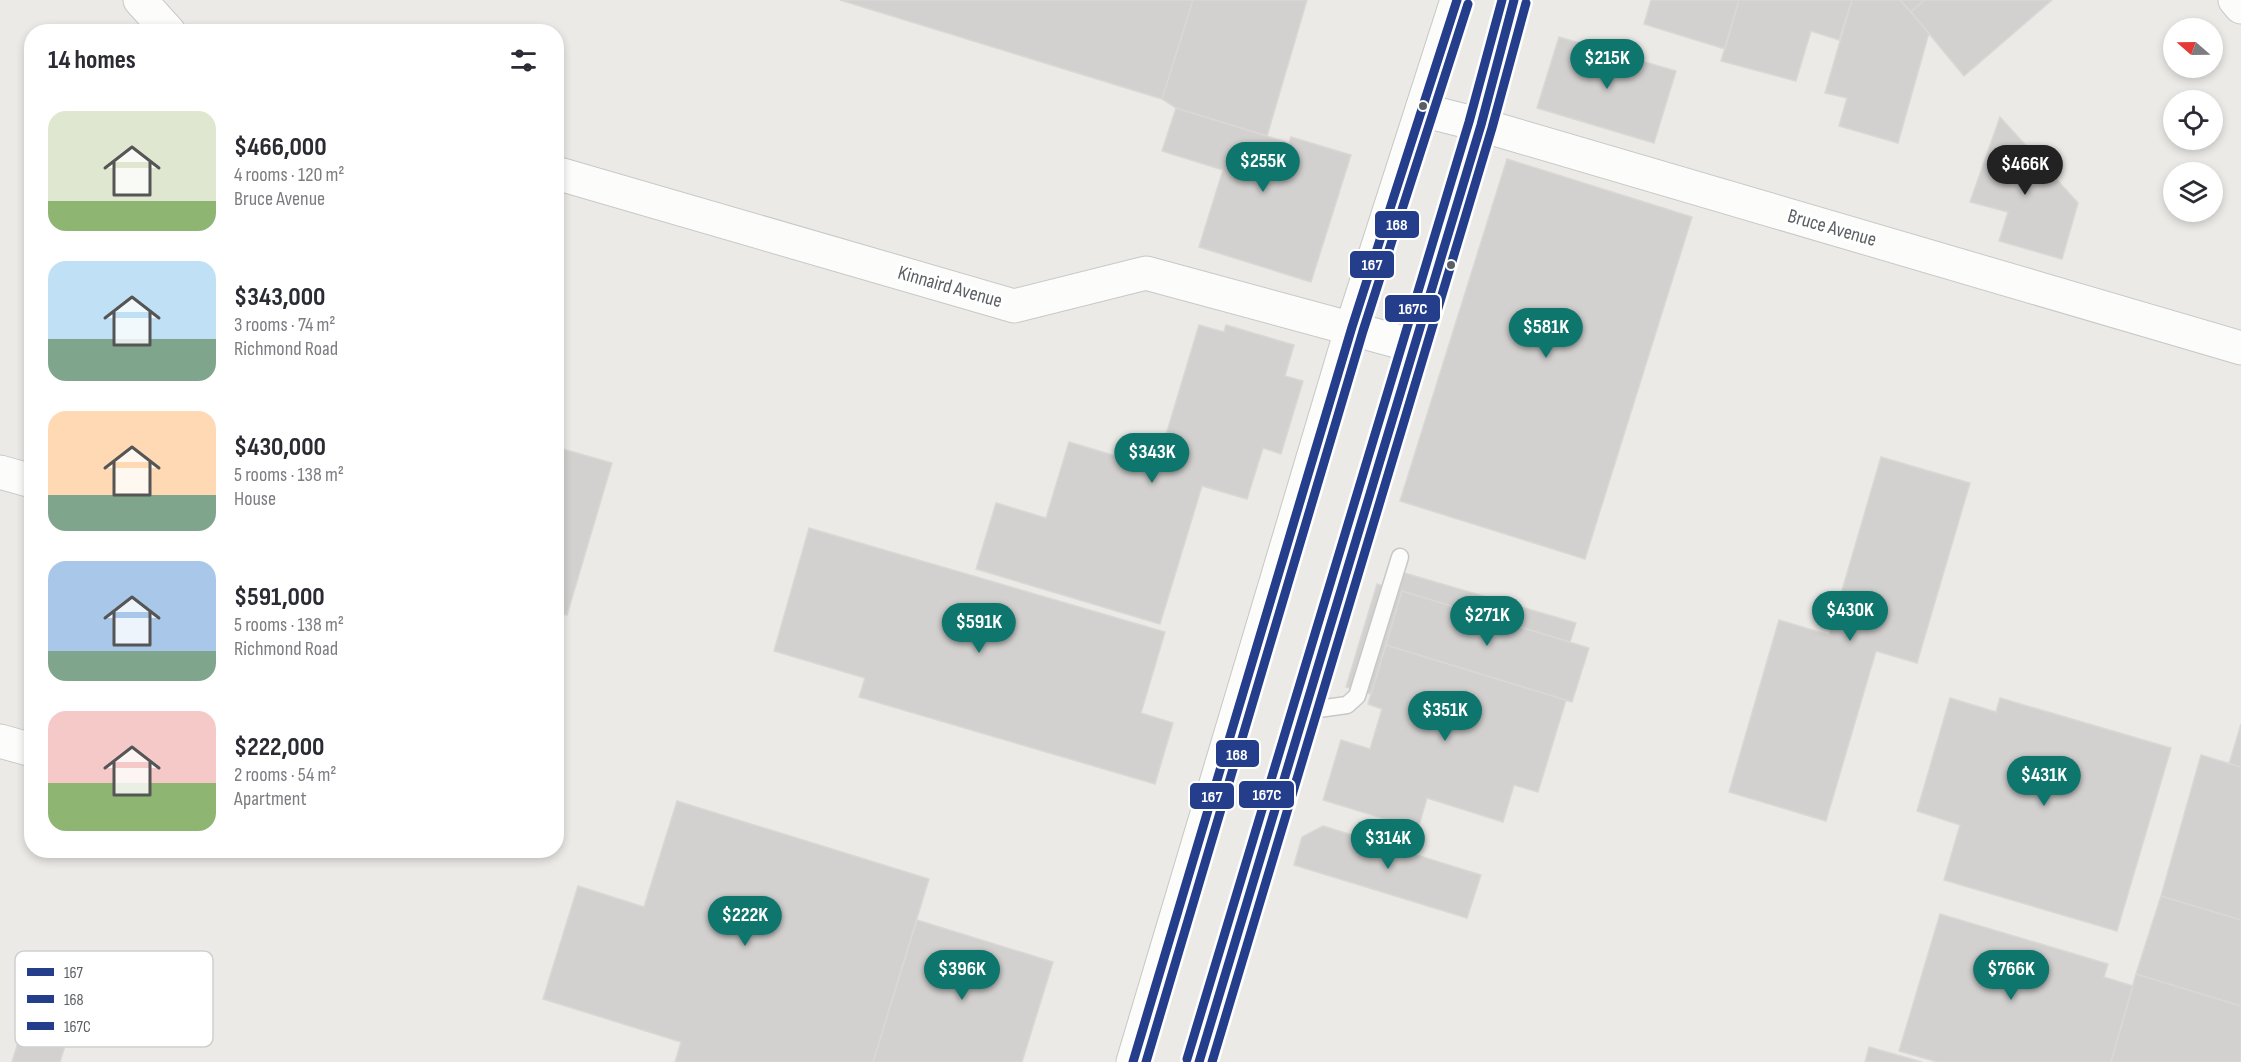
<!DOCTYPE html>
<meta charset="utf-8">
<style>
body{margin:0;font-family:"Sofia Sans Condensed",sans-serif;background:#f2f2f3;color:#2b2b33;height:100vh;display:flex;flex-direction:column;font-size:22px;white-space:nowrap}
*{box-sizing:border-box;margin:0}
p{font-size:20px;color:#7c7c81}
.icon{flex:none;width:33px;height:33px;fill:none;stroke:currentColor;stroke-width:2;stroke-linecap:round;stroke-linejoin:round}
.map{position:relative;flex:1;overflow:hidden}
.sheet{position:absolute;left:24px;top:24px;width:540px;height:834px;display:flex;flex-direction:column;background:#fff;border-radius:24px;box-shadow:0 3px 9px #0003}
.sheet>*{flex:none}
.needle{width:39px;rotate:290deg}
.fabs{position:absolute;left:2163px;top:18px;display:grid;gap:12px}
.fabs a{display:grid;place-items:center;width:60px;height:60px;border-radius:50%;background:#fff;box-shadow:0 3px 9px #0003;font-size:30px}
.price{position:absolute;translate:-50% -51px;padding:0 14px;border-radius:21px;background:#0f766e;color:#fff;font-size:20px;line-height:39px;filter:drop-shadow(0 2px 3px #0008)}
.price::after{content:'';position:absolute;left:50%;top:36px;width:18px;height:14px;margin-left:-9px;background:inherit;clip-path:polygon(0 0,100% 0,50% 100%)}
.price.on{background:#222;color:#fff}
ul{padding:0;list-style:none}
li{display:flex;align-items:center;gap:18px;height:150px;padding:0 24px}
li span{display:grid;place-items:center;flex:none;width:168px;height:120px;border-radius:18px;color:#555}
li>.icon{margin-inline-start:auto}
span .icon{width:72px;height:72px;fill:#fffc;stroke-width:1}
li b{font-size:26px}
h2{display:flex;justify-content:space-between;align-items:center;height:72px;padding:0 24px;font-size:26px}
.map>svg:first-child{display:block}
.building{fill:#d2d1cf;stroke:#dad8d5;stroke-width:1.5}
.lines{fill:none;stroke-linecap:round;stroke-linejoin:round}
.service-casing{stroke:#c8c8c8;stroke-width:19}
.minor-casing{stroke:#c8c8c8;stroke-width:35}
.secondary-casing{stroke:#c7c7c6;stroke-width:35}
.service{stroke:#fcfcfb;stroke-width:16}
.minor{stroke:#fcfcfb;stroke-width:33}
.secondary{stroke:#fcfcfb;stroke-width:33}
.bus-1-casing{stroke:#fff;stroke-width:14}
.bus-2-casing{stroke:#fff;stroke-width:14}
.bus-3-casing{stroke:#fff;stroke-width:14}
.bus-1{stroke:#243e8c;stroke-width:9}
.bus-2{stroke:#243e8c;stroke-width:9}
.bus-3{stroke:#243e8c;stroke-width:9}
.bus-dot{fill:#5b5f63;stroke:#fff;stroke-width:2}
.labels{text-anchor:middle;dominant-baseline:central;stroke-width:6;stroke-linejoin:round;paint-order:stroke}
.street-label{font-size:20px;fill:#5b5f63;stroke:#fff}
.key{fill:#fff;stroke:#cecfd0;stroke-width:1.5}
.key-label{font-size:16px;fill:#5b5f63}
.line-badge{stroke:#fff;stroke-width:2}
.badge-label{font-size:16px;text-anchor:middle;font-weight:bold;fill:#fff}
</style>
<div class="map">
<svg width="2241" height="1062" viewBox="0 0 2241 1062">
<rect width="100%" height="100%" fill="#ebeae6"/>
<path class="building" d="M840,0h353l-31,99z
M1193,0h114l-40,136 -91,-28 -14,-9z
M1651,0h88l-14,49 -81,-25z
M1739,0h113l-13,40 -28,-9 -15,50 -75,-20z
M1852,0h48l29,33 -31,110 -59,-17 8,-28 -22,-5z
M1900,0h24l-13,12z
M1924,0h128l-88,76 -53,-64z
M1559,37l117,34 -22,72 -117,-35z
M1176,108l113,35 2,-6 60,18 -40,127 -112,-35 24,-77 -61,-19z
M2000,117l78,86 -16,56 -63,-18 9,-29 -38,-10z
M1507,159l185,58 -107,342 -185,-58z
M1199,325l25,7 2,-7 68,20 -9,31 18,5 -22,73 -18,-6 -16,51 -45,-13 -42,138 -184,-55 20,-66 50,15 23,-76 87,26z
M556,447l56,16 -45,152 -11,-3z
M1881,457l89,26 -53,180 -41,-12 -50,170 -97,-29 50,-172 50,15z
M809,528l356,104 -24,81 32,10 -18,61 -296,-87 6,-19 -91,-27z
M1401,572l175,51 -6,19 -168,-51 -31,103 -25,-7 31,-103 18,6z
M1402,591l187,57 -17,54 -186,-57z
M1386,645l180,55 -28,92 -24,-7 -11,37 -76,-24 -9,31 -95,-29 18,-60 29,9 12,-40 -14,-5z
M1950,698l46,14 4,-14 171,50 -54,183 -173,-51 16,-55 -43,-14z
M2241,724v43l-12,-3z
M2201,755l40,12v153l-80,-24z
M677,801l252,78 -56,183h-198l6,-20 -138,-43 35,-113 66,21z
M1323,826l158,49 -14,43 -173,-53 8,-28z
M2161,896l80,24v86l-105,-32z
M1940,914l168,50 -4,13 29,9 -22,76h-174l-38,-11z
M917,920l136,42 -31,100h-149z
M2136,974l105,32v56h-130z
M24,1023l44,13 -8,26h-48z
M1869,1047l53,15h-57z"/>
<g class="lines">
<defs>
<path id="service" d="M1304,711l43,-6 10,-9 43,-139"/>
<path id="minor" d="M140,0l29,32
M2235,0l6,7
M1422,110l59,15 760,223
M556,173l458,133 132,-33 269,73
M0,472l32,9
M0,741l32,9"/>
<path id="secondary" d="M1133,1062l219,-735 105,-327
M1199,1062l45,-153 237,-784 33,-125"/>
</defs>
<use href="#service" class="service-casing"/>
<use href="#minor" class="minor-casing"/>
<use href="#secondary" class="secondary-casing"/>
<use href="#service" class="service"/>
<use href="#minor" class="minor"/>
<use href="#secondary" class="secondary"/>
<defs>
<path id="bus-1" d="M1133,1062l219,-735 105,-327
M1199,1062l282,-937 33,-125"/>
<path id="bus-2" d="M1146,1062l217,-731 105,-327
M1212,1062l280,-934 34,-125"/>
<path id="bus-3" d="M1187,1059l282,-937 33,-122"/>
</defs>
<use href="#bus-1" class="bus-1-casing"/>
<use href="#bus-2" class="bus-2-casing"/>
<use href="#bus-3" class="bus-3-casing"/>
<use href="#bus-1" class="bus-1"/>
<use href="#bus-2" class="bus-2"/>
<use href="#bus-3" class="bus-3"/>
</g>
<g class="bus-dot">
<circle cx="1423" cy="106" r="5"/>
<circle cx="1451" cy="265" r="5"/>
</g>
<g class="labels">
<g class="street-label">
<text transform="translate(1832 228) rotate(16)">Bruce Avenue</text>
<text transform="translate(950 287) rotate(16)">Kinnaird Avenue</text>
</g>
</g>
<rect x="15" y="951" width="198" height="96" rx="9" class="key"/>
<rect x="27" y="968" width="27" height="8" fill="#243e8c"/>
<rect x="27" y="995" width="27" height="8" fill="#243e8c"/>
<rect x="27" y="1022" width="27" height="8" fill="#243e8c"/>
<g class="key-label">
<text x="64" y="978">167</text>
<text x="64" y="1005">168</text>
<text x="64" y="1032">167C</text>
</g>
<g class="line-badge">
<rect x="1374" y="210" width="46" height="29" rx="6" fill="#243e8c"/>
<rect x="1349" y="250" width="46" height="29" rx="6" fill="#243e8c"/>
<rect x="1384" y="294" width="57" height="29" rx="6" fill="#243e8c"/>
<rect x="1215" y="739" width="45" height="29" rx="6" fill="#243e8c"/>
<rect x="1238" y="780" width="57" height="29" rx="6" fill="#243e8c"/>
<rect x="1189" y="782" width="46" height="28" rx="6" fill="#243e8c"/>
</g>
<g class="badge-label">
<text x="1397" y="230">168</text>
<text x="1372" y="270">167</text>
<text x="1413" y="314">167C</text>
<text x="1237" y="760">168</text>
<text x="1267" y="800">167C</text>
<text x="1212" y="802">167</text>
</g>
</svg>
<div class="fabs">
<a><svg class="needle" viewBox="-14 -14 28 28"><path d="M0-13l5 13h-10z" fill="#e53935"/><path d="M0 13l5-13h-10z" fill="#7c7c81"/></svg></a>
<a><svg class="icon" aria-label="locate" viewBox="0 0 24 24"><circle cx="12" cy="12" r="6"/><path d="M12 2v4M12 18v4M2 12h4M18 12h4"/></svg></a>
<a><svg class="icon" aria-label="layers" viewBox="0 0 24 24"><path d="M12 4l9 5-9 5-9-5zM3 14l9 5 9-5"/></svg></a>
</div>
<b class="price" style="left:1607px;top:90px">$215K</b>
<b class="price" style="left:1263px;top:193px">$255K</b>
<b class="price on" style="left:2025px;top:196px">$466K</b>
<b class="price" style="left:1546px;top:359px">$581K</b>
<b class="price" style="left:1152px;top:484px">$343K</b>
<b class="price" style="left:1850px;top:642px">$430K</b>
<b class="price" style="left:1487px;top:647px">$271K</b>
<b class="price" style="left:979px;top:654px">$591K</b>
<b class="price" style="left:1445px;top:742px">$351K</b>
<b class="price" style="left:2044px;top:807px">$431K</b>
<b class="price" style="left:1388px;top:870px">$314K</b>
<b class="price" style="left:745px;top:947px">$222K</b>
<b class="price" style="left:962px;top:1001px">$396K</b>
<b class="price" style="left:2011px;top:1001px">$766K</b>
<section class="sheet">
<h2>14 homes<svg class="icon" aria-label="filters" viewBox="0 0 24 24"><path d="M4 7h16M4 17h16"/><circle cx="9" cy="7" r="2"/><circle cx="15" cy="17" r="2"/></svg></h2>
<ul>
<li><span style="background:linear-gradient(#dfe7d0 75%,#8fb573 0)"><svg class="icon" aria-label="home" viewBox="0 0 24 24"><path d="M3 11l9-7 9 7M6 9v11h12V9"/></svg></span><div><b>$466,000</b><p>4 rooms · 120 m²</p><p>Bruce Avenue</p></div></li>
<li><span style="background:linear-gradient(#bfe0f5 65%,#7fa58c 0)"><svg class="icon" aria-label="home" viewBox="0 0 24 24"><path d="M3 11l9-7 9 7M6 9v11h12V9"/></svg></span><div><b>$343,000</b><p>3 rooms · 74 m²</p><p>Richmond Road</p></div></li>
<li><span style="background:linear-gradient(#ffd9b3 70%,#7fa58c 0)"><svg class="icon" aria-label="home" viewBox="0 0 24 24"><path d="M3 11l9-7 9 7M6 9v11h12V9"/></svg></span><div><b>$430,000</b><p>5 rooms · 138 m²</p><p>House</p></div></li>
<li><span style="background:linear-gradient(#a9c7e8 75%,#7fa58c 0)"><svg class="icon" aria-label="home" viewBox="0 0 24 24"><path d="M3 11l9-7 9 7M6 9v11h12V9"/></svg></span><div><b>$591,000</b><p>5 rooms · 138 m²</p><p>Richmond Road</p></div></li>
<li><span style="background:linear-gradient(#f6c9c9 60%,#8fb573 0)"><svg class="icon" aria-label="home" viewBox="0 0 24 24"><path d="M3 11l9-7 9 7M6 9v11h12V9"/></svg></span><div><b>$222,000</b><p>2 rooms · 54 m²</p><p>Apartment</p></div></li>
</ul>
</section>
</div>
